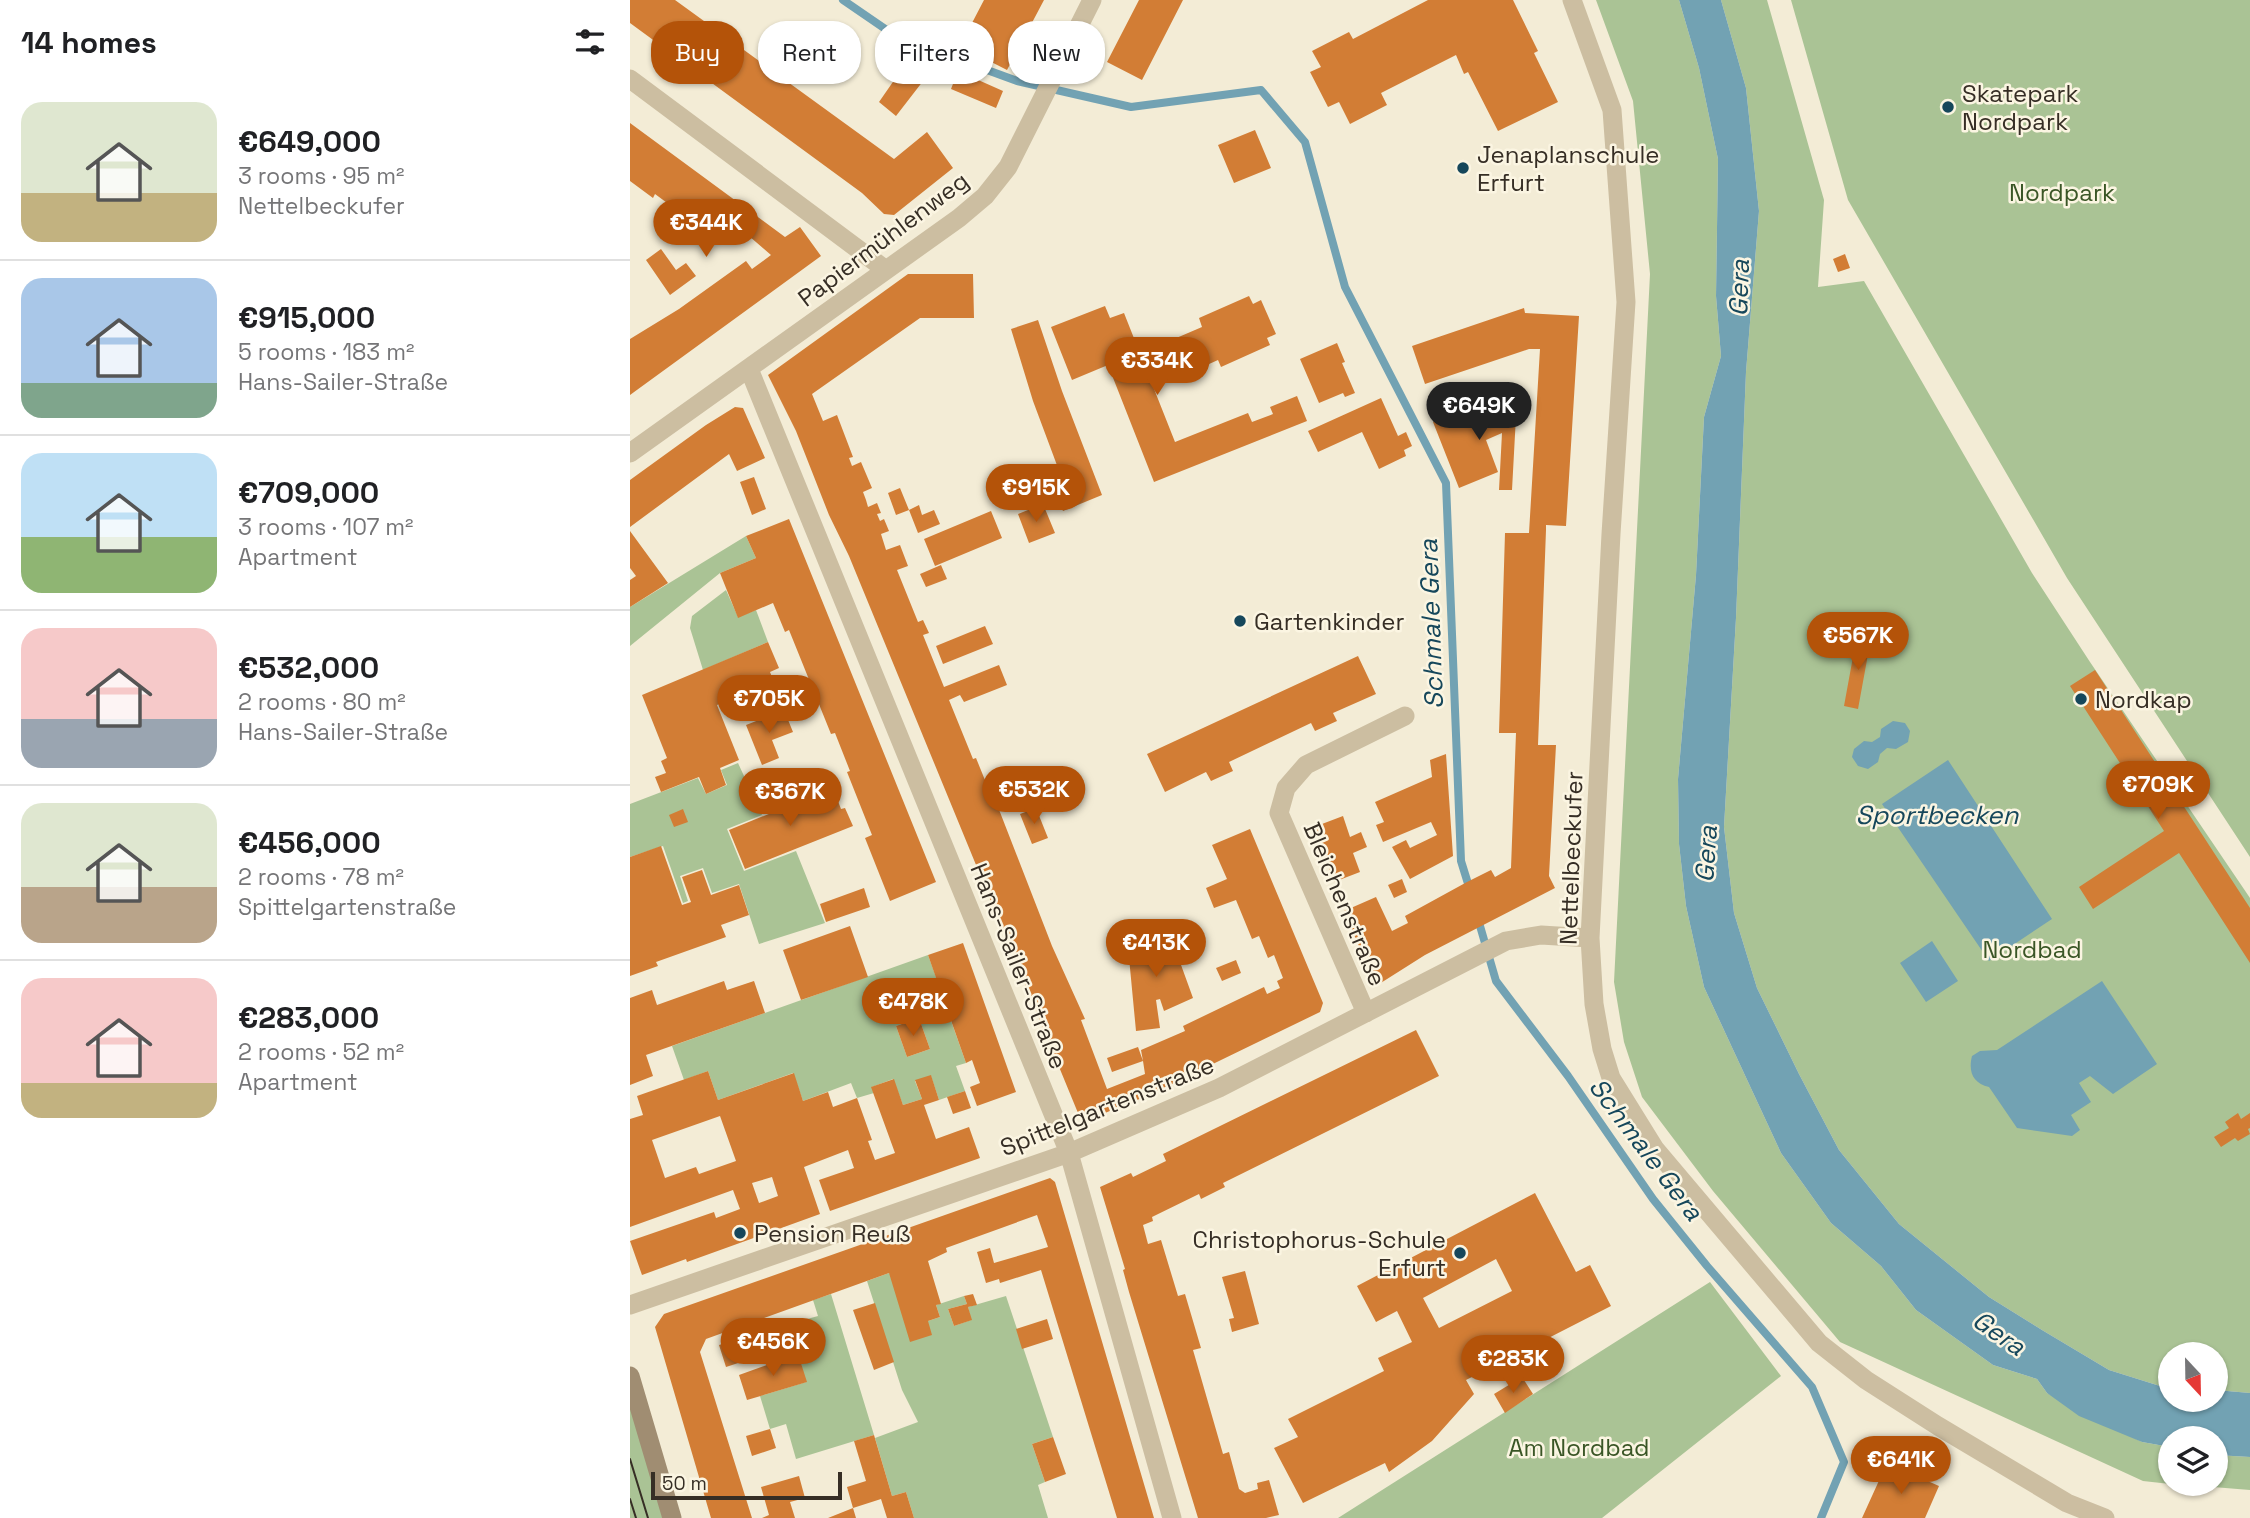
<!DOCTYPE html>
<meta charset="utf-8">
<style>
body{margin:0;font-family:"Space Grotesk",sans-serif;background:#f2f2f2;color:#202124;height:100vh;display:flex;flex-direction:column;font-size:26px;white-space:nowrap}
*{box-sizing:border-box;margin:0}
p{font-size:23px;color:#757577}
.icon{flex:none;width:38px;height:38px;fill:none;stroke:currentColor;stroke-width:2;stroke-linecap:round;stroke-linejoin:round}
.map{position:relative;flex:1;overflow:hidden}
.drawer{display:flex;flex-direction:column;background:#fff;width:630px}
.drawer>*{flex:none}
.guide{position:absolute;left:21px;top:21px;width:665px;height:63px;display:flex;gap:14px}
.needle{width:46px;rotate:158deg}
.fabs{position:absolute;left:1528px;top:1342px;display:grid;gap:14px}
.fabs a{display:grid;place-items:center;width:70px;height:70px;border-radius:50%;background:#fff;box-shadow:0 2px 5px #0004;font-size:35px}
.scale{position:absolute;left:21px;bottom:18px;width:191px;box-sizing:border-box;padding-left:7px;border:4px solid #362e25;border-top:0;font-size:19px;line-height:24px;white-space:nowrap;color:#362e25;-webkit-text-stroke:5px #fbf5e2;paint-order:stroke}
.price{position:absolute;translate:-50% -60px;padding:0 16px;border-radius:24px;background:#b45309;color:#fff;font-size:23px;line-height:46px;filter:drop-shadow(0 2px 4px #0008)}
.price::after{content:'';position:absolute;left:50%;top:42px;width:21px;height:16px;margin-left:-10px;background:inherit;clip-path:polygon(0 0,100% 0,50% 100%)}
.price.selected{background:#222;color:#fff}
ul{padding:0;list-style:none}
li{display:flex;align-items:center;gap:21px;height:175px;padding:0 21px}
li+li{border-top:2px solid #e0e0e0}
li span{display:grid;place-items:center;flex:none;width:196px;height:140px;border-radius:21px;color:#555}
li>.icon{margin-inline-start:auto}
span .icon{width:84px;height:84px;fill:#fffc;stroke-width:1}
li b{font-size:30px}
h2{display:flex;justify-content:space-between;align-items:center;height:84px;padding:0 21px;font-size:30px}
.pill{padding:0 24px;border-radius:28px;background:#fff;box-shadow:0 2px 5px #0004;font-size:24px;line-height:63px}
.pill.selected{background:#b45309;color:#fff}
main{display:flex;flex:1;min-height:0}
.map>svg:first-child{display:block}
.green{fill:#aac395;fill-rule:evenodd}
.water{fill:#72a2b3}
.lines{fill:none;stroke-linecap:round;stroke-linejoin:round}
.stream{stroke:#72a2b3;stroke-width:8}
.building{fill:#d27d35;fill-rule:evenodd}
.minor{stroke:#ccbea1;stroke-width:19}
.secondary{stroke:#a08d72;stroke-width:19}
.tram{stroke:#362e25;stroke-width:2}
.poi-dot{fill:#16475b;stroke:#fbf5e2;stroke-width:2.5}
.labels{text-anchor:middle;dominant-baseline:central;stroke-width:5;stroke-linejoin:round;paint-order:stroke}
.poi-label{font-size:24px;fill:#362e25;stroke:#fbf5e2;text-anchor:start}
.park-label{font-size:24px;fill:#3a5626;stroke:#fbf5e2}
.street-label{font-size:24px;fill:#362e25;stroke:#fbf5e2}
.water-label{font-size:26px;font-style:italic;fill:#16475b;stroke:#fbf5e2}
</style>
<main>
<section class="drawer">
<h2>14 homes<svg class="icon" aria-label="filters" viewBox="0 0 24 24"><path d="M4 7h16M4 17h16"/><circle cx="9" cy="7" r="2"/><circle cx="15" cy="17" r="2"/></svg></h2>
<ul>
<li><span style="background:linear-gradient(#dfe7d0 65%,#c2b280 0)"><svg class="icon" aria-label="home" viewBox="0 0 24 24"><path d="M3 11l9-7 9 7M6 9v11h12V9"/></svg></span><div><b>€649,000</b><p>3 rooms · 95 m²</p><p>Nettelbeckufer</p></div></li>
<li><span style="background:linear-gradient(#a9c7e8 75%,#7fa58c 0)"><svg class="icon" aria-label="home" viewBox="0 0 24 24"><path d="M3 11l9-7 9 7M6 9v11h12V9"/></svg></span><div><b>€915,000</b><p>5 rooms · 183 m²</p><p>Hans-Sailer-Straße</p></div></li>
<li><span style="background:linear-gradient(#bfe0f5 60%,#8fb573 0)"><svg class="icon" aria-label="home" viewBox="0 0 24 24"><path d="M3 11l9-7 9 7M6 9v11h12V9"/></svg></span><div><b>€709,000</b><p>3 rooms · 107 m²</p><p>Apartment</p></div></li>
<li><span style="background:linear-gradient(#f6c9c9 65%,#9aa5b1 0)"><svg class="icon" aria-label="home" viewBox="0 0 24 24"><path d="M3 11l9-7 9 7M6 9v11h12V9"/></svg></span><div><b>€532,000</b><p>2 rooms · 80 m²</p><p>Hans-Sailer-Straße</p></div></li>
<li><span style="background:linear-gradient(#dfe7d0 60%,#b9a48a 0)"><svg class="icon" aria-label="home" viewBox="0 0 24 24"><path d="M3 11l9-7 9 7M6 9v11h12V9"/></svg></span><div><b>€456,000</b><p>2 rooms · 78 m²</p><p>Spittelgartenstraße</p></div></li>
<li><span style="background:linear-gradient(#f6c9c9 75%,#c2b280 0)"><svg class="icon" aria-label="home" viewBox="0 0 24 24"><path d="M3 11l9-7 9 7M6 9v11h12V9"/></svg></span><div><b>€283,000</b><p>2 rooms · 52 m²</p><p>Apartment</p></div></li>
</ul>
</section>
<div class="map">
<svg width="1620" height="1518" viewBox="0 0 1620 1518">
<rect width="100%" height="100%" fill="#f3ecd6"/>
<path class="green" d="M966,0h83l20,68 19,91 -2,137 5,60 -17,61 -8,158 -18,204 1,65 7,62 18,81 77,166 50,70 50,43 35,44 77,55 44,14 10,14 95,49 28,5v37l-27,-3 -303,-139 -127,-151 -71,-94 -18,-55 -10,-60 36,-708 -17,-173z
M1091,0h46l57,200 -6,87 46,-6 168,292 58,89 160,236v495l-34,-3v-36h-46v33l-10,-1 -51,-16 -67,-40 -53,-33 -90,-73 -60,-74 -40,-76 -42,-86 -23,-75 -10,-86 12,-209 10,-246 13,-161 -13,-123z
M1161,0h459v857l-183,-279 -219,-378z
M116,536l10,22 -36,15 -90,73v-39z
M96,590l12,27 18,-7 12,32 -65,28 -13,-42 2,-12z
M108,763l24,52 -35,14 17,42 52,-20 29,72 -66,21 -20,-60 -27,9 -9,-25 -23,8 8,25 -5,2 -20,-57 -33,11v-53l68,-26 8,16 21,-9 -6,-15z
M298,955l12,33 -51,18 5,13 50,-18 22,62 -10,3 9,25 -26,9 -8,-24 -16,5 7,18 -19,6 -10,-26 -21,8 2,6 -17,5 -6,-15 -48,18 -10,-28 -75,27 -10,-29 -24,9 -12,-34zM289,1018l11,31 -23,8 -11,-31z
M259,1273l39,48 12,-4 -4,-12 28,-9 3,8 -19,5 6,17 17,-6 -3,-13 38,-11 47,141 -21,7 13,38 -7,3 10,33h-134l-8,-26 -14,4 -17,-58 43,-16 -16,-32 -35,-109z
M1080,1282l71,94 -179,142h-264z
M201,1294l43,141 -78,24 -10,-35 -16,5 -10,-33 46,-14 -17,-58 29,-8 -5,-16z
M0,1402l33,116h-33z
M1586,1455l34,2v33l-74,-6h40z"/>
<path class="water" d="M1049,0h42l25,88 13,123 -13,161 -10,246 -12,209 10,86 23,75 42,86 40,76 60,74 90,73 53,33 67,40 51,16 10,1v13h46v-10l34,3v64l-34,-2v-17h-46v9l-28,-5 -63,-26 -32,-23 -10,-14 -44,-14 -77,-55 -35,-44 -50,-43 -50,-70 -77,-166 -18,-81 -7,-62 -1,-65 18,-204 8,-158 17,-61 -5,-60 2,-137 -19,-91z
M1263,721l12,2 5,8 -2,11 -12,7 -9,-1 -7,6 -2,8 -10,7 -10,-3 -6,-9 2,-8 10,-8 8,1 8,-5 1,-8z
M1318,760l104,159 -63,42 -107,-157z
M1302,941l26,40 -32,21 -26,-39z
M1472,981l55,83 -44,30 -23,-18 -11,7 12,19 -20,13 9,15 -8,6 -55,-8 -28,-41c-16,-4 -21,-15 -17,-31l8,-5 17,-1z"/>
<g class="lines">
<path class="stream" d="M213,0l54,37 120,44 114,26 130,-17 44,52 40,145 101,196 15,378 9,29
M848,919l18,62 72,95 85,123 54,67 105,121 32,75 -23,56"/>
</g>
<path class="building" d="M0,0h45l219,159 33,-27 26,36 -59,47 -10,-1 -22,-21 -232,-170z
M354,0h60l-37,70 -47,-24z
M553,0l-41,80 -35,-18 32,-62z
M798,0h85l25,51 -4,2 24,49 -60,29 -30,-59 -4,2 -8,-19 -75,38 6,12 -37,19 -11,-22 -11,5 -18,-35 11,-5 -9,-16 37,-19 4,7z
M283,53l24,10 -41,53 -17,-14z
M328,71l45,20 -7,17 -45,-19z
M0,123l155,114 15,-10 21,29 -191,139v-56l49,-30 67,-48 6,8 19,-14 -37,-32 -14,19 -65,-48 -2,4 -23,-17z
M625,130l16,38 -37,15 -16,-38z
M31,249l15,21 10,-7 10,13 -26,19 -24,-35z
M1215,254l5,14 -12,4 -5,-13z
M278,274h65l1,44h-54l-108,76 11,27 14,-6 16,42 -4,1 3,8 9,-4 11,26 -9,4 3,8 2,7 9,-4 4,10 -4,1 3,7 4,-2 5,12 -8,3 5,16 14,-5 8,21 -11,4 21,52 5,-2 6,13 -6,2 21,52 55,-22 8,20 -43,17 -4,-7 -11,5 24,59 3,-1 13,32 2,-1 61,157 33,73 -4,1 26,69 38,-15 -2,-13 -31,11 -5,-14 31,-11 5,14 -2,-11 44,-19 -2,-5 81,-39 3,7 13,-6 -3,-7 6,-3 -9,-23 -6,3 -9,-22 -7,3 -16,-39 -22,8 -8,-20 21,-9 -15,-34 38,-16 73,174 -3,9 -173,84 -57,23 -12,-6 -229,-557 -20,-41 -33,-84 -28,-56z
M619,296l4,8 8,-4 15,34 -9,4 3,7 -49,22 -3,-7 -29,13 -15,-34 28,-12 -3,-9z
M475,306l5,12 14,-5 51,129 73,-29 4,9 21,-8 -3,-7 27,-11 10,25 -153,61 -46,-117 -36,15 -21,-53z
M894,308l1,5 54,3 -13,210 -20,-1v5l-8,215h18l-7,131 6,12 -130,67 -49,31 -32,-75 32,-14 16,34 16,-8 -3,-7 62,-34 24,-12 4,7 16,-9 5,-135h-17l6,-200h24l11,-184h-11l-104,35 -13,-38z
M408,320l24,71 40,104 -39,16 -13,-31 11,-4 -28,-75 -22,-72z
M707,343l8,19 -3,1 13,30 -10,4 -2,-4 -24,10 -19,-44z
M878,397l8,19 -4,74h-13l3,-57 -16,7 12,32 -39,16 -26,-66 34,-14 1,3z
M751,398l17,38 8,-4 6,14 -8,4 2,6 -27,13 -17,-37 -44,20 -10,-21z
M105,407l8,1 22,50 -28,13 -8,-17 -99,73v-47l76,-55z
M124,477l12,32 -14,6 -12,-33z
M270,488l9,22 10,-5 3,10 12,-5 6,14 -22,9 -9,-23 -13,5 -8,-22z
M413,504l12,29 -26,10 -11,-29z
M361,511l11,27 -67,28 -11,-27z
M159,519l147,363 -46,19 -25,-63 7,-3 -25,-63 3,-1 -15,-38 -4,1 -42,-104 -4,2 -12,-29 -35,15 -18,-45 36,-15 -10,-22z
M0,531l38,52 -38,24v-27l6,-4 -6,-8z
M311,565l6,14 -21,8 -6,-13z
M355,626l8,18 -50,20 -7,-18z
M1227,635l14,3 -13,71 -14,-3z
M138,642l11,26 -9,4 4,10 -57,23 22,55 -19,8 6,17 -20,9 -7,-17 -38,15 -6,-15 11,-4 -5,-12 6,-3 -25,-63z
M728,656l18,38 -43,19 4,8 -22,10 -4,-8 -82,39 4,9 -22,10 -5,-9 -41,20 -18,-38z
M1465,670l155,238v55l-71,-110 -86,56 -14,-22 85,-56 -94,-145z
M154,710l9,22 -21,8 7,18 -17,7 -16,-40z
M816,754l7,102 -43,23 -18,-32 14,-7 4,8 27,-13 -6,-13 -48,20 -7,-17 8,-3 -9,-20 57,-25 -2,-17z
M203,788l8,21 4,-1 8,18 -108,43 -16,-39z
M406,808l12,30 -16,6 -12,-30z
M53,809l5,13 -14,5 -5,-12z
M713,816l7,21 11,-5 6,15 -14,6 7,19 -26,10 -20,-55z
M31,846l21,59 9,-3 -9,-25 20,-7 9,25 28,-10 10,30 -28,10 5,12 -70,25 2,4 -28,10v-119z
M772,879l5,13 -13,6 -6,-13z
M234,888l6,19 -44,15 -6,-18z
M220,926l18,51 -67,23 -18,-50z
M538,929l25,69 -29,13 -4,-12 -4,1 4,28 -24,3 -8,-84z
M333,943l53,149 -39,14 -7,-19 10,-4 -8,-23 -6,3 -38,-108z
M606,960l5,13 -19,8 -6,-13z
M94,981l3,9 27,-9 11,32 -119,42 7,21 -23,9v-87l22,-8 5,15z
M297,992l5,13 -38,14 -5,-13z
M289,1018l11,31 -23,8 -11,-31z
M786,1030l23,46 -216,107 2,4 -24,12 -2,-5 -47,23 1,4 -10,4 5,19 13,-4 17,56 7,-2 16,54 -8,2 30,104 6,-2 10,37 6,4 13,-4 -1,-6 12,-3 10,35 -13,3h-68l-69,-226 -6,-22 2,-1 -25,-82 31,-14 2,4 33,-16 -3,-7z
M78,1071l10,29 76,-27 9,28 25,-9 5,15 24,-9 15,42 -4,1 7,19 20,-7 -24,-66 23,-8 9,26 19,-6 -7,-19 16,-5 8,25 -15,5 12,34 33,-12 11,31 -150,53 -11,-31 35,-12 -6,-18 -44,17 16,47 -133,48 -1,-3 -44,16 -12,-34 84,-29 2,6 24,-9 -7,-19 -103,37v-108l13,-4 -6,-19zM90,1116l16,45 -37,13 -3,-7 -31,11 -13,-38zM142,1177l6,19 -19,7 -7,-20z
M335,1091l6,17 -18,6 -6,-17z
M1608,1113l3,6 9,-6v15l-2,1 2,5 -12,7 -3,-3 -14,9 -7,-10 15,-9 -4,-6z
M420,1178l5,4 99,336h-37l-76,-248 -41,13 -1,-4 -13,4 -9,-31 13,-4 4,15 54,-16 -11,-32 -91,33 1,4 -19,9 13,43 -5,1 4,12 -12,4 4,14 -22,7 -21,-69 -183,66 -6,13 52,166h-41l-56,-191 9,-13z
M905,1193l41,79 14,-7 21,41 -145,74 8,14 -42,47 -43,31 -4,-9 -82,40 -29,-55 24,-11 -10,-18 96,-48 -6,-13 34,-16 -15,-31 -21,11 -19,-36zM866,1259l16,32 -73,37 -16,-30z
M615,1271l14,53 -27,8 -3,-13 5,-1 -12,-41z
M343,1294l4,11 -9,2 4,13 -18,6 -6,-17 19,-5 -3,-8z
M245,1303l19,59 -20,8 -21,-60z
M417,1319l6,20 -31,10 -6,-20z
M159,1324l8,25 -24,8 -1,-5 -46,15 -7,-22z
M168,1354l9,28 -60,18 -8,-25z
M892,1377l11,17 -28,19 -11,-19z
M140,1429l6,19 -24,8 -6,-20z
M244,1435l18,61 14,-4 8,26h-27l-6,-19 -28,9 -6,-21 19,-6 -12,-40z
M423,1437l13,37 -21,8 -13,-38z
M1257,1463l52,23 -14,32h-63z
M169,1476l6,22 -15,4 5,16h-33l7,-3 -8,-28z
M223,1508l3,10h-28z"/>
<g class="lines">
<path class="minor" d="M942,0l40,110 14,192 -15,232 -21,404 4,66 8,45 9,29 44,71 164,194 47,37 72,46 129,77 38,15
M0,79l256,191
M119,369l320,784 103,365
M0,453l329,-235 26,-22 23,-29 84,-167
M736,1013l-87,-200 7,-25 20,-23 99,-49
M0,1305l439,-152 150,-65 287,-147 35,-6 49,3"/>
<path class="secondary" d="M0,1376l42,142"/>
<path class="tram" d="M0,1459l18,59
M0,1499l6,19"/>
</g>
<g class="poi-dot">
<circle cx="1318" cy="107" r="7"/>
<circle cx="833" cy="168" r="7"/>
<circle cx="610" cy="621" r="7"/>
<circle cx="1451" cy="699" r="7"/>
<circle cx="110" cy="1233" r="7"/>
<circle cx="830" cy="1253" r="7"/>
</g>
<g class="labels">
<g class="poi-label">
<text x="1332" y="93">Skatepark<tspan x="1332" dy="28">Nordpark</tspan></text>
<text x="847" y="154">Jenaplanschule<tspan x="847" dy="28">Erfurt</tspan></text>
<text x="624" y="621">Gartenkinder</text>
<text x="1465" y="699">Nordkap</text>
<text x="124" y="1233">Pension Reuß</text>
<text x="816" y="1239" text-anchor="end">Christophorus-Schule<tspan x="816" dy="28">Erfurt</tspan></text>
</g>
<g class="park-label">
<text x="1432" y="192">Nordpark</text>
<text x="1402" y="949">Nordbad</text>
<text x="949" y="1447">Am Nordbad</text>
</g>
<g class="street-label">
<text transform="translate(253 239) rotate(-37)">Papiermühlenweg</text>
<text transform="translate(941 858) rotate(-88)">Nettelbeckufer</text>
<text transform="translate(715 904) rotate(67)">Bleichenstraße</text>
<text transform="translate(389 966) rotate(68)">Hans-Sailer-Straße</text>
<text transform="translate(477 1106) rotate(-22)">Spittelgartenstraße</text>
</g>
<g class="water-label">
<text transform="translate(1109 288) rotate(-88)">Gera</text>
<text transform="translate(801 624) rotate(-92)">Schmale Gera</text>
<text x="1307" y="815">Sportbecken</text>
<text transform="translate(1076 854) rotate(-86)">Gera</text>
<text transform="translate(1016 1149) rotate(53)">Schmale Gera</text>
<text transform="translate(1369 1333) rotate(35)">Gera</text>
</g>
</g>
</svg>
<div class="fabs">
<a><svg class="needle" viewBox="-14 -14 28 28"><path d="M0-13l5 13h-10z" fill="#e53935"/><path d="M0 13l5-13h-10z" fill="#757577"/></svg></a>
<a><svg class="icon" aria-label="layers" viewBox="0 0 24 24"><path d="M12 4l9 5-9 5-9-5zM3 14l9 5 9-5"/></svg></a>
</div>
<div class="scale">50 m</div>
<b class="price" style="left:76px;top:259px">€344K</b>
<b class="price" style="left:527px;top:397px">€334K</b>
<b class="price selected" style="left:849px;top:442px">€649K</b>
<b class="price" style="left:406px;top:524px">€915K</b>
<b class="price" style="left:1228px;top:672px">€567K</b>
<b class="price" style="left:139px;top:735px">€705K</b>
<b class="price" style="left:1528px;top:821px">€709K</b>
<b class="price" style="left:404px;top:826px">€532K</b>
<b class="price" style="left:160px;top:828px">€367K</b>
<b class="price" style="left:526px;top:979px">€413K</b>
<b class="price" style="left:283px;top:1038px">€478K</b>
<b class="price" style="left:143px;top:1378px">€456K</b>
<b class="price" style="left:883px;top:1395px">€283K</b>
<b class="price" style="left:1271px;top:1496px">€641K</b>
<div class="guide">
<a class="pill selected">Buy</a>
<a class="pill">Rent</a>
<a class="pill">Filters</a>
<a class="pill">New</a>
</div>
</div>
</main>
